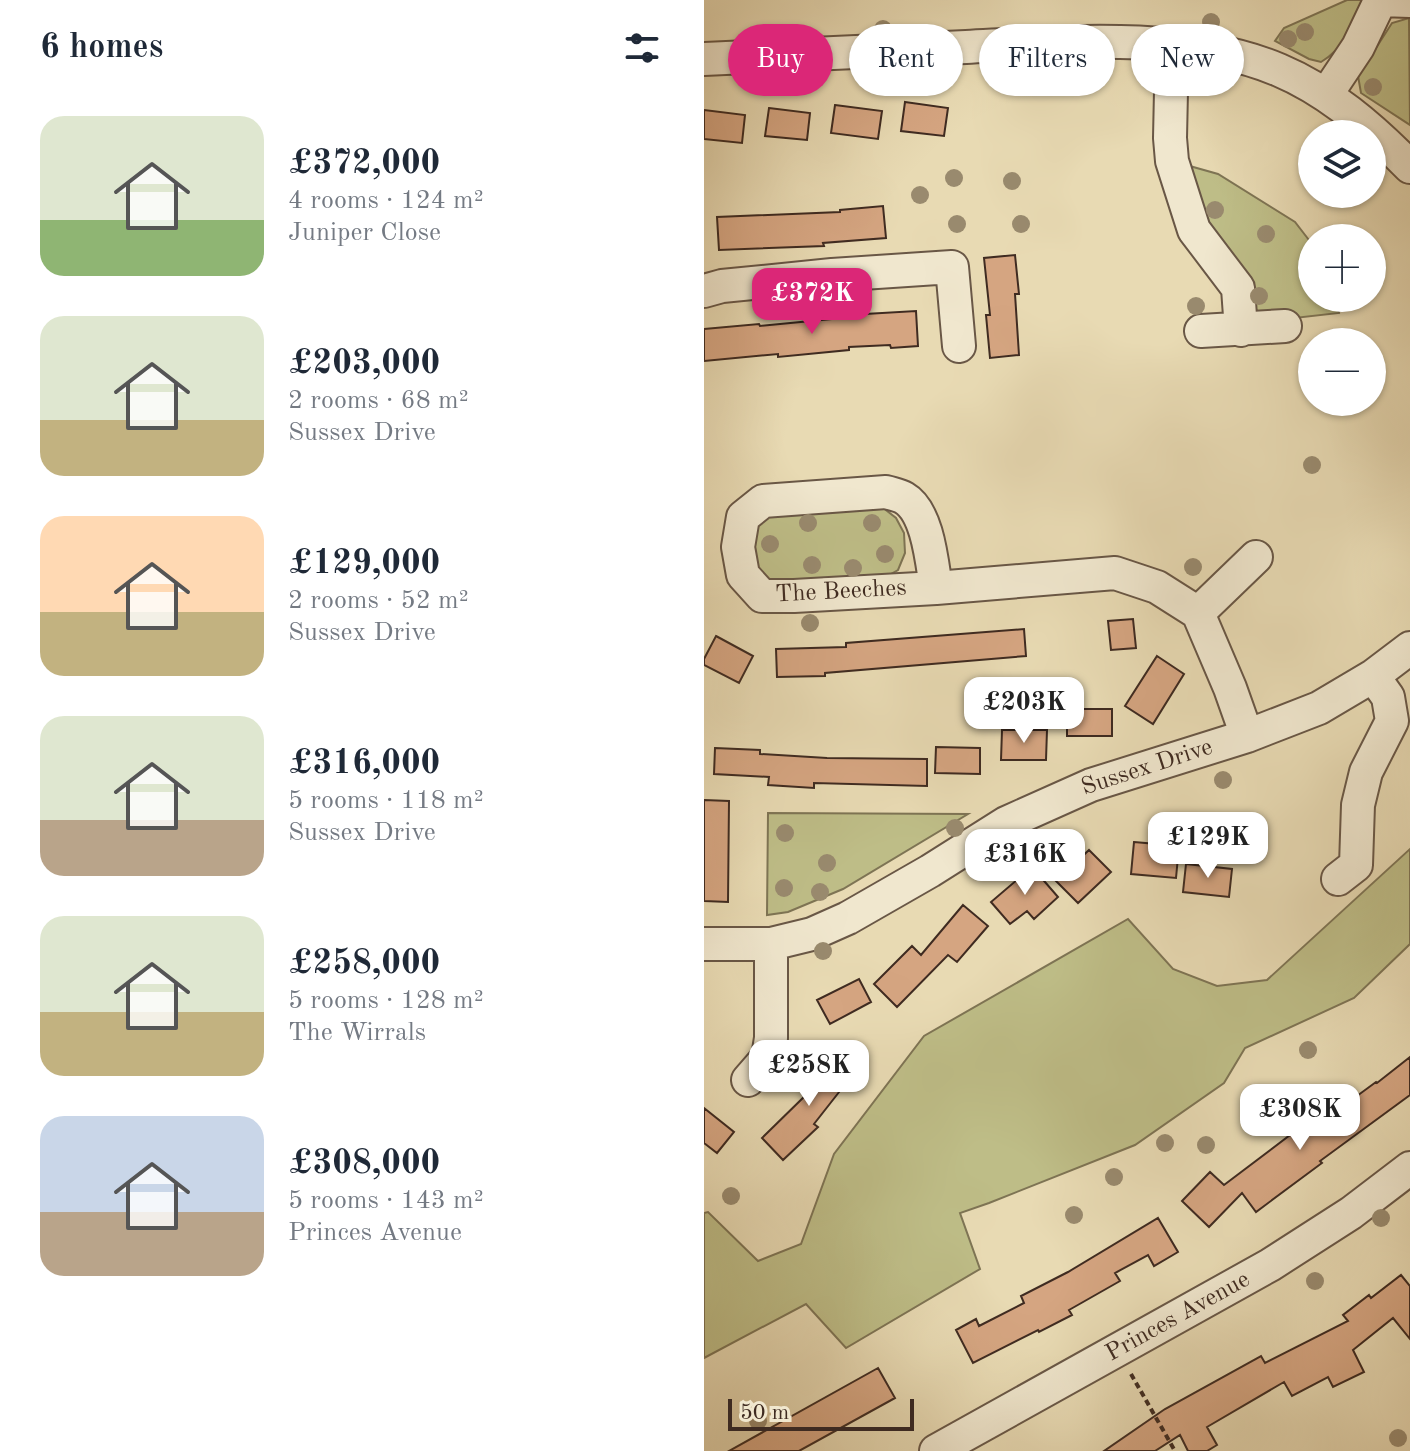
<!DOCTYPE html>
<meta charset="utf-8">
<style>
body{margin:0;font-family:"Old Standard TT",serif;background:#f6f6f7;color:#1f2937;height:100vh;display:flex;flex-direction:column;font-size:30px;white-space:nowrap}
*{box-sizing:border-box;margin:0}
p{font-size:26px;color:#747a83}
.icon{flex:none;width:44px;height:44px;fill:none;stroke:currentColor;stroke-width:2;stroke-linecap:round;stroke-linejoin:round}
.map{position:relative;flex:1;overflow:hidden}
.side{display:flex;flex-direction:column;background:#fff;width:704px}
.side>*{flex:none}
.top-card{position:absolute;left:24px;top:24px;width:562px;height:72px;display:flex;gap:16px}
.tools{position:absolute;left:594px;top:120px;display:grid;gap:16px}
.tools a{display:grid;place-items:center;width:88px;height:88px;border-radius:50%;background:#fff;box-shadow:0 2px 6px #0004;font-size:40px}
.scale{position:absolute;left:24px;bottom:20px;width:186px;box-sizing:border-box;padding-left:8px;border:4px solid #3f2b21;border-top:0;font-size:22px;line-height:28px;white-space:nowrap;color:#3f2b21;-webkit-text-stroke:6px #f0e7ce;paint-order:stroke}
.price{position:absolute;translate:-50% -68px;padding:0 18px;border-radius:16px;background:#fff;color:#222;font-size:26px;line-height:52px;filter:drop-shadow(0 2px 4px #0008)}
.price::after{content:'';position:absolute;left:50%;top:48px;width:24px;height:18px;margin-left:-12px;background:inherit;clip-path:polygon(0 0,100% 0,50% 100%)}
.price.active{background:#db2777;color:#fff}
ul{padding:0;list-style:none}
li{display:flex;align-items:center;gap:24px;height:200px;padding:0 40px}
li span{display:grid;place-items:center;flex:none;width:224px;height:160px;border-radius:24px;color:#555}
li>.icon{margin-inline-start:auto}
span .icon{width:96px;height:96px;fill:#fffc;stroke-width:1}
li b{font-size:34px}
h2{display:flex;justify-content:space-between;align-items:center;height:96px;padding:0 40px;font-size:34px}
.tag{padding:0 28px;border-radius:36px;background:#fff;box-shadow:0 2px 6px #0004;font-size:28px;line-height:72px}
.tag.active{background:#db2777;color:#fff}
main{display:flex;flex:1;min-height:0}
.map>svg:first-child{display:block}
.green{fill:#bebd87;stroke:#7e7454;stroke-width:2}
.building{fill:#d5a581;stroke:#3f2b21;stroke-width:2}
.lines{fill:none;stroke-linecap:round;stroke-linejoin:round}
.minor-casing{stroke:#695746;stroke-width:36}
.path{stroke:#3f2b21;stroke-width:4;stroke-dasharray:6 4;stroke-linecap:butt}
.minor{stroke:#f0e7ce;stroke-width:32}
.tree{fill:#998a6e}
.labels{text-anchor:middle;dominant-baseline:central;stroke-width:6;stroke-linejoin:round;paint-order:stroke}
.street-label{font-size:24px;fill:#3f2b21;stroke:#f0e7ce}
</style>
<main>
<section class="side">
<h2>6 homes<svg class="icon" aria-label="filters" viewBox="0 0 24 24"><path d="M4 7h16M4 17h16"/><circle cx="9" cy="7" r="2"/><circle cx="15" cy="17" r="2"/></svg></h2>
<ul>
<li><span style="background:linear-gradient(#dfe7d0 65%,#8fb573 0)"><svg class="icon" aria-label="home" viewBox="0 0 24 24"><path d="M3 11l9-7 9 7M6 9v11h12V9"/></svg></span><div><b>£372,000</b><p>4 rooms · 124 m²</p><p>Juniper Close</p></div></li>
<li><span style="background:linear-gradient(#dfe7d0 65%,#c2b280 0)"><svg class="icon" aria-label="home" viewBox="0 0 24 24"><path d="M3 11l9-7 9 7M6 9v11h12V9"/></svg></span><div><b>£203,000</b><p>2 rooms · 68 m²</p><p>Sussex Drive</p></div></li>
<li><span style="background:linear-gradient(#ffd9b3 60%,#c2b280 0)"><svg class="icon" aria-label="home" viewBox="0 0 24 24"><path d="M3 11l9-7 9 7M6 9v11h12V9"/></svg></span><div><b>£129,000</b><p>2 rooms · 52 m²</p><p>Sussex Drive</p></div></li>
<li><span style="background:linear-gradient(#dfe7d0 65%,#b9a48a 0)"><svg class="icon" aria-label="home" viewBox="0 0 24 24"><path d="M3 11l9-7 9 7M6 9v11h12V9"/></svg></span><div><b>£316,000</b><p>5 rooms · 118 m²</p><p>Sussex Drive</p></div></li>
<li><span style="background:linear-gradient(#dfe7d0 60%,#c2b280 0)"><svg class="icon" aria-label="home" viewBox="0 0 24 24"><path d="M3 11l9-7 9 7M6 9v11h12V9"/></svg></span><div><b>£258,000</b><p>5 rooms · 128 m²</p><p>The Wirrals</p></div></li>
<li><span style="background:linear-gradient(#c9d6e8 60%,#b9a48a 0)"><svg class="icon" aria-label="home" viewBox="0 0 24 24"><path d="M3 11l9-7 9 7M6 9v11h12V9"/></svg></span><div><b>£308,000</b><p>5 rooms · 143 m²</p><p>Princes Avenue</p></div></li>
</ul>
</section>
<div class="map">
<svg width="706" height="1451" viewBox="0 0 706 1451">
<rect width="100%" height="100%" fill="#e8dab3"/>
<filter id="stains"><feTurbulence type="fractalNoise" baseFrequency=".0025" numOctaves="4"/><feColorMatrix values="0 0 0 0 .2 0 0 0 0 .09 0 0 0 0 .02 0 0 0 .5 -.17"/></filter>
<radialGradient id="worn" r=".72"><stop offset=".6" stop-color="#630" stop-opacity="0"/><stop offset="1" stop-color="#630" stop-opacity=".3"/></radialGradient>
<path class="green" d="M643,0h16c-9,23 -19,49 -42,62l-12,-3 -34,-18 9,-13z
M705,18l1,107 -49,-32 -3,-17 34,-53z
M468,161l46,13 77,48 17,22v54h24l3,15 -98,11z
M178,507l14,11 8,15 1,20 -7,17 -16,9 -119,6 -18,-45 21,-29z
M64,813l200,1 -125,75 -55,23 -21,3z
M706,849v95l-56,54 -109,50 -21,35 -89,62 -146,58 -29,10 20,56 -134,79 -40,-44 -102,54v-145l4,-1 50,49 43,-17 33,-90 90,-118 204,-117 45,50 44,17 50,-6z"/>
<path class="building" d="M201,102l43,6 -4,28 -43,-5z
M131,105l47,6 -4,28 -47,-6z
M65,108l41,5 -3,27 -42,-4z
M0,110l41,5 -3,28 -38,-4z
M179,206l3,32 -63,5 1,3 -105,4 -2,-33 123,-5v-2z
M311,255l4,39h-4l4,61 -29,3 -4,-43h4l-6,-57z
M212,311l2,35 -27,2 -1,-3 -41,2v3l-71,7v-3l-74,7v-32l55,-5 1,2 71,-7v-3z
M429,619l3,29 -25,2 -3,-29z
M320,629l2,27 -201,17v3l-48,1 -1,-28 70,-2v-4z
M12,636l37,20 -14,27 -35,-18v-6z
M453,656l27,18 -31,50 -28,-18z
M363,709h45v27h-45z
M298,730h45l-1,30h-45z
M232,747l44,1v26l-45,-1z
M11,748l45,2v4l67,4 100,1v27l-113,-3v5l-46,-3 1,-8 -55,-3z
M0,800l25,1 -1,101 -24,-1z
M430,842l45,4 -3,32 -45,-4z
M385,850l22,22 -33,31 -22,-22z
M482,864l46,5 -3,28 -46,-5z
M328,867l26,30 -24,22 -7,-8 -17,13 -19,-22z
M259,905l25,21 -31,36 -9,-7 -51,52 -23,-23 38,-38 9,9z
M155,979l12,23 -41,22 -13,-24z
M127,1054l23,19 -40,51 4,3 -35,33 -21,-22 49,-48 -5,-4z
M706,1057v38l-90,66 2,2 -66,49 -14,-19 -33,34 -27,-26 28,-29 14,13 74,-56 5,7 45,-30 -2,-2 30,-22 1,1z
M0,1108l30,24 -17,21 -13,-10z
M454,1218l20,34 -24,14 -6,-11 -33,18 5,8 -51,29 3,5 -33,17 -1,-2 -65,33 -17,-33 20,-11 3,7 45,-23 -3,-7 47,-24z
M697,1275l9,11v53l-17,-21 -40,32 11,22 -31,15 -5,-10 -36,19 -8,-14 -77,45 10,18 -10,6h-19l-8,-16 -25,16h-51l61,-42 96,-53 4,7 83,-42 -5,-6 26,-20 2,3z
M174,1368l17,30 -96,53h-70z"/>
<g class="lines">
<defs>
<path id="minor" d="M676,0l30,1
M468,44l-2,94 2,23 22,69 44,58 3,42
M0,59c87,-4 174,-8 262,-12 98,-5 221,-16 313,23 50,21 93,58 131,97
M622,95l32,-48 22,-46
M0,291l18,-5 110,-11 120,-8 7,79
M497,331l84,-5
M232,588l-142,8h-32l-19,-21 -5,-28 5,-30 20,-16 123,-9c6,2 13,3 18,6 24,14 28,65 32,90l179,-15 42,14 41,26 32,75 17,48
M494,613l58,-56
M634,879l18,-14 2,-60 8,-33 26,-51 -4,-24 -15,-21
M0,944h67l41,-10 36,-16 82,-47 76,-48 85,-38 156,-49 72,-28 54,-32 37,-28
M44,1080l20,-23 3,-19v-94
M232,1451l334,-186 81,-52 59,-45"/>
</defs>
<use href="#minor" class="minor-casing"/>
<path class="path" d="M427,1374l44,77"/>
<use href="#minor" class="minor"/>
</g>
<g class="tree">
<circle cx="507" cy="22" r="9"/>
<circle cx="179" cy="29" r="9"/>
<circle cx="601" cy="32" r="9"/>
<circle cx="584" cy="39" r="9"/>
<circle cx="358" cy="62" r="9"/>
<circle cx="298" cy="64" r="9"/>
<circle cx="90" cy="71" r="9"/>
<circle cx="669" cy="87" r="9"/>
<circle cx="250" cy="178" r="9"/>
<circle cx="308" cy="181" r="9"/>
<circle cx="216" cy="195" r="9"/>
<circle cx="511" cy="210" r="9"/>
<circle cx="253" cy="224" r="9"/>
<circle cx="317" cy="224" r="9"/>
<circle cx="562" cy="234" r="9"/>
<circle cx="555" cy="296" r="9"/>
<circle cx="492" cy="306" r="9"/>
<circle cx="608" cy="465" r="9"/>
<circle cx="104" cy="523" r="9"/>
<circle cx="168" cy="523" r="9"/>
<circle cx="66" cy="544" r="9"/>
<circle cx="181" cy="554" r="9"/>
<circle cx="108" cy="565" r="9"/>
<circle cx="489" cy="567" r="9"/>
<circle cx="149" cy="568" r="9"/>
<circle cx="106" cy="623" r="9"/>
<circle cx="519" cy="780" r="9"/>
<circle cx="251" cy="828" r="9"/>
<circle cx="81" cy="833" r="9"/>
<circle cx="281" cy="858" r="9"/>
<circle cx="123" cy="863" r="9"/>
<circle cx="80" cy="888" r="9"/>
<circle cx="116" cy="892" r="9"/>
<circle cx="119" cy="951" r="9"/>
<circle cx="604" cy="1050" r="9"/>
<circle cx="461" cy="1143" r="9"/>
<circle cx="502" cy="1145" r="9"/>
<circle cx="410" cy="1177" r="9"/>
<circle cx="27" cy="1196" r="9"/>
<circle cx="370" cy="1215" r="9"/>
<circle cx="677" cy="1218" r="9"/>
<circle cx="611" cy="1281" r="9"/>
<circle cx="54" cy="1421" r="9"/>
<circle cx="694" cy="1438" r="9"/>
</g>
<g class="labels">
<g class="street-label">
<text transform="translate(137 592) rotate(-3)">The Beeches</text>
<text transform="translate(443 768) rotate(-18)">Sussex Drive</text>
<text transform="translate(474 1317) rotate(-29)">Princes Avenue</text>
</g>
</g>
<rect width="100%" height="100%" filter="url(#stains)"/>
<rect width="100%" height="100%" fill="url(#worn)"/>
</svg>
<div class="tools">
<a><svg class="icon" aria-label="layers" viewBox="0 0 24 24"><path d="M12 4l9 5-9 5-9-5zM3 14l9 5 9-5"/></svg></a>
<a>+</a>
<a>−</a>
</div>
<div class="scale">50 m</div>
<b class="price active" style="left:108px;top:336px">£372K</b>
<b class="price" style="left:320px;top:745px">£203K</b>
<b class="price" style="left:504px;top:880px">£129K</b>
<b class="price" style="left:321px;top:897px">£316K</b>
<b class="price" style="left:105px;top:1108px">£258K</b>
<b class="price" style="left:596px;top:1152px">£308K</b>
<div class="top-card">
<a class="tag active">Buy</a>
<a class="tag">Rent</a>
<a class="tag">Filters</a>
<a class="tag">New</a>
</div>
</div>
</main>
